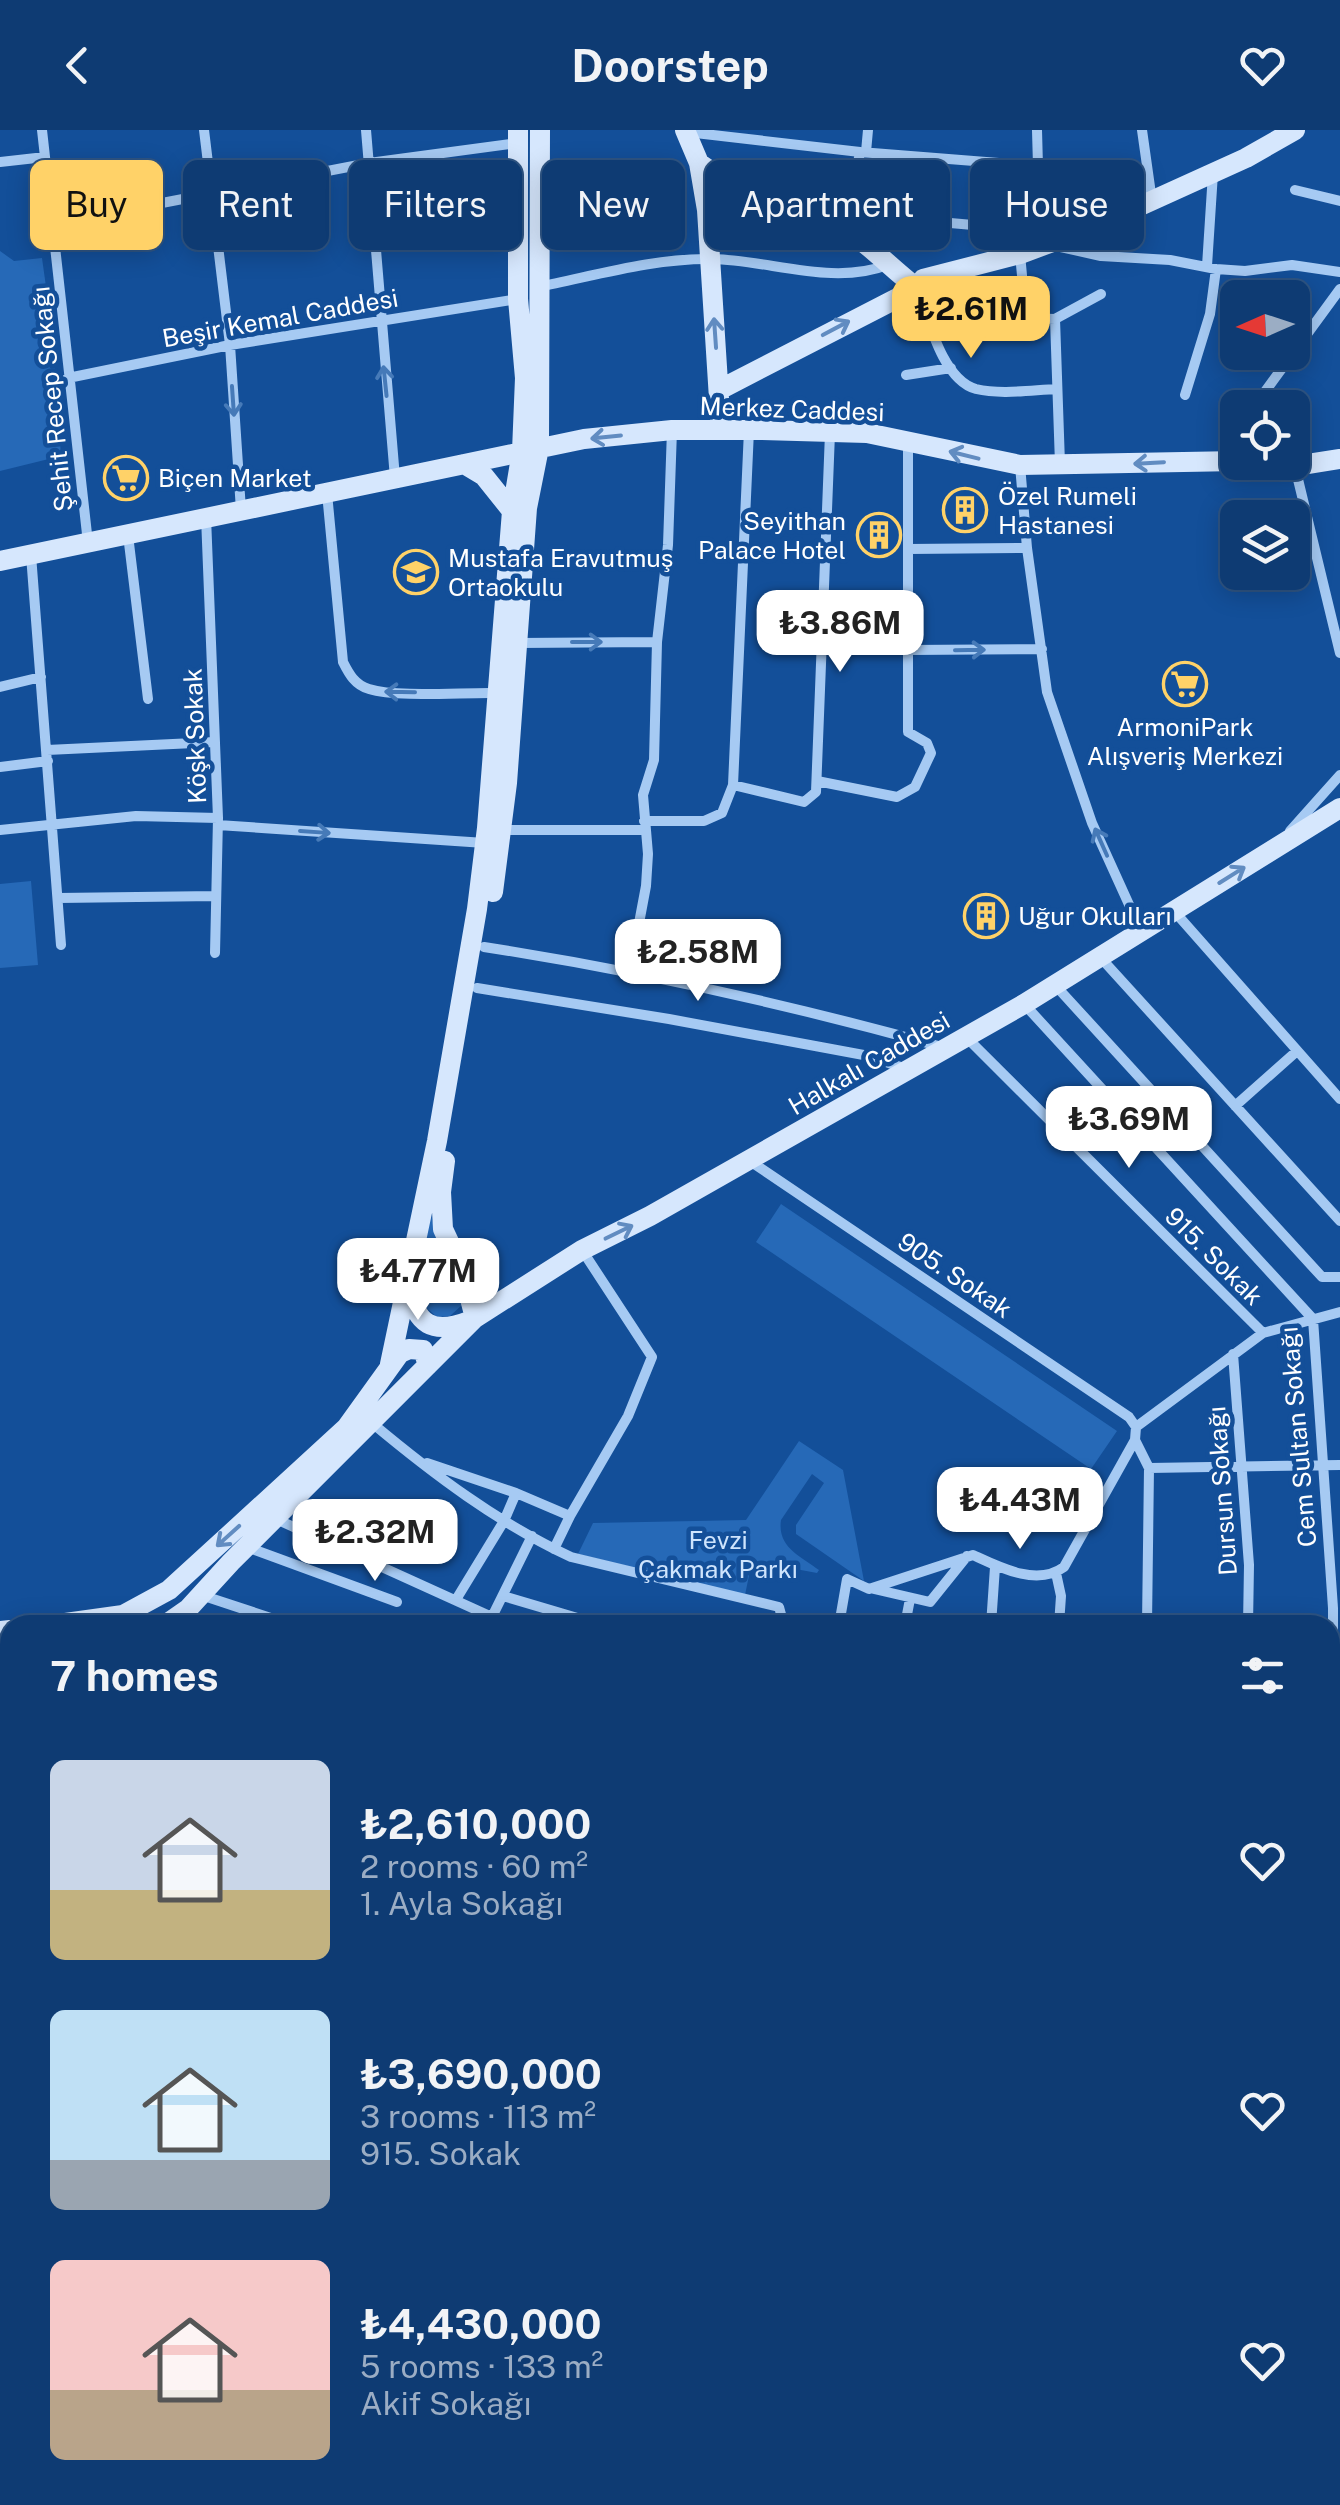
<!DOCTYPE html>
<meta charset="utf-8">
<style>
body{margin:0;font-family:"Public Sans",sans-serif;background:#174278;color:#f1f3f6;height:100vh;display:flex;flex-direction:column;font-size:38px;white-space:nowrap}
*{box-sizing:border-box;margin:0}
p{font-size:32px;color:#9badc4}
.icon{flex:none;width:55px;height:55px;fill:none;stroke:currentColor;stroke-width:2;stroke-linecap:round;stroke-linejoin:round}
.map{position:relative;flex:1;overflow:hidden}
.side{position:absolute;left:0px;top:1485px;width:1340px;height:890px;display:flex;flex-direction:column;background:#0e3b73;border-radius:30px 30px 0 0;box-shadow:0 5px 25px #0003,0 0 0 2px #2e5585}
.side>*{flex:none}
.top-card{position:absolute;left:30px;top:30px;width:1280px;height:90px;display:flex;gap:20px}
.needle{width:65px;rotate:267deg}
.tools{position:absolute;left:1220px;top:150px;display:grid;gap:20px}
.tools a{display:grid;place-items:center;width:90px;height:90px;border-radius:15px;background:#0e3b73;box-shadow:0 5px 25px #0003,0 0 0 2px #2e5585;font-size:50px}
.price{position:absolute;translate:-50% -85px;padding:0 22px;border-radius:20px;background:#fff;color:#222;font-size:32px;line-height:65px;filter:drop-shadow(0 2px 5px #0008)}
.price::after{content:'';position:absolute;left:50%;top:60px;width:30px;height:22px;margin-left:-15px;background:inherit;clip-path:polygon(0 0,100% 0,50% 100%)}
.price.on{background:#ffd268;color:#111}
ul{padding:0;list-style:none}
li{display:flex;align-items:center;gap:30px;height:250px;padding:0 50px}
li span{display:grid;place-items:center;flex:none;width:280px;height:200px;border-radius:15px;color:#555}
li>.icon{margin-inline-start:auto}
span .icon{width:120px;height:120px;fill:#fffc;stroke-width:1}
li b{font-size:42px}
h2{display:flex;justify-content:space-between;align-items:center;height:120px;padding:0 50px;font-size:42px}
.chip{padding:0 35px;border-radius:15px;background:#0e3b73;box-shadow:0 5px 25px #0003,0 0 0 2px #2e5585;font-size:35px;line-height:90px}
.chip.on{background:#ffd268;color:#111}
header{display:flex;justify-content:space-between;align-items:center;height:130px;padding:0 50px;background:#0e3b73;font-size:45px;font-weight:700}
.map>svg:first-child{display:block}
.green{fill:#2669b7}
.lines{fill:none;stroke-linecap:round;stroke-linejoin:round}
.street{stroke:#a6caf3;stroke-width:10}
.secondary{stroke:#d6e7fd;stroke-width:20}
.oneway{stroke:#618cc1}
.oneway2{stroke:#467ab8}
.labels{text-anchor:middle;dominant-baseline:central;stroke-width:9;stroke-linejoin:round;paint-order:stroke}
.street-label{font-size:25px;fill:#fff;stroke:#134f99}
.poi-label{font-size:25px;fill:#fff;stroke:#134f99;text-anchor:start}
.park-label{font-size:25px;fill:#cee4fd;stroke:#134f99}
</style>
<header><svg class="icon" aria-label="back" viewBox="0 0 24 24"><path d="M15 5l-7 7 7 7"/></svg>Doorstep<svg class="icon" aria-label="heart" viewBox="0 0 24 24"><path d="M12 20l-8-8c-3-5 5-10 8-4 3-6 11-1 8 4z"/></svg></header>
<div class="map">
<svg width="1340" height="2375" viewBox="0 0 1340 2375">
<rect width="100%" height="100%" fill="#134f99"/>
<path class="green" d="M0,121l14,10 28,-3 10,72 9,126 -61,15z
M31,751l7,84 -38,3v-84z
M781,1074l336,227 -26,38 -335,-227z
M430,1083l10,32 11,18 11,42 -12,11 -13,1 -15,-13 -3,-18z
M799,1311l44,29 21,111 -68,-47v-9l28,-42 -12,-9 -31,46c-4,27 19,36 38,50l-2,3 -65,-12 -7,34 -167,-41 15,-31 153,-3z
M10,2028v200l-10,-3v-196z
M0,2235l10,3v127h218l-2,10h-214l-12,-3z"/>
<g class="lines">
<path class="street" d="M42,0l46,413
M204,0l26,215 11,165
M366,0l29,348
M1142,0l10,71
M687,2l173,20 178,14 -1,-36
M866,22l2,-22
M0,32l45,-5
M1038,36l1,37 8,41 54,12 69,4 46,9 29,2 47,-6 48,7
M1295,60l45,11
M53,94l316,-61 149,-20
M846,99l13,-14 114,10
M846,99l14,-77
M1020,124l6,64 29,1
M1207,136l6,-93
M538,157c56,-11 116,-29 174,-28 57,1 121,27 175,6
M917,158c11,29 25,92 59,101 25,6 56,1 81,0
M1055,189l5,145
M1055,189l46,-25
M906,245l45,-7
M51,256l17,-8 162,-33 288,-46
M1185,265l25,-81 6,-45
M1253,278l87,-119
M908,311v209l134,-1
M1219,330l19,-28
M1020,335l7,83 20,144 45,131 49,108
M1295,337l45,186
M327,363l16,169c6,12 12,23 26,27 29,9 95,3 128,4
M206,387l12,301 -3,135
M128,405l20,164
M908,419l119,-1
M31,425l30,390
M517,513l140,-1
M0,557l41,-10
M47,620l168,-8
M0,637l48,-6
M817,651l80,16 18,-10 16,-34 -4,-10 -19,-11v-82
M733,655l71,17 12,-10 14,-359
M644,691h60l18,-8 11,-28 16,-355
M218,695l267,18
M0,700l136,-14 82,2
M502,700h144
M1290,701l50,-56
M58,768l158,-2
M1174,781l166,188
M484,817c155,24 307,58 458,100
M1100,827l240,264
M630,841l16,-85 2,-32 -5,-59 11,-35 3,-118 11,-97 4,-115
M1055,855l267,292h18
M477,858l192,31 200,37 37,13
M1025,875l288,314 20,289v248
M966,907l297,296
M1235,976l62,-55
M750,1031l379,256 7,10
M1233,1224l16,211 -1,60
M372,1293c61,51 126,100 199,134l208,50 5,18
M1135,1310l14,28 -2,157
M427,1333l89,30 54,23 58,-100 24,-59 -70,-107
M1149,1338l191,-3
M276,1389l216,98
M247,1417l150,55
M554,1419l16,-33
M1056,1443l5,23 -2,29
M874,1459l56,13 37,-46
M201,1465l91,30
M503,1466l98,29
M457,1468l47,-77 12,-28
M488,1495l44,-89
M839,1495l8,-46 22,10 104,-34c26,12 64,32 91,12l71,-127 1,-13 127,-94 77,-21
M905,1495l5,-26
M991,1495l4,-58
M1330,1807l10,-7
M1330,1873l10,1
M1330,1915h10
M1330,1994l10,-1
M0,2022l10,-1
M1330,2053l10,-1
M1330,2130h10
M0,2230l10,3
M1330,2335l3,-126
M234,2375l2,-10
M410,2375l2,-10
M446,2375l3,-10
M624,2375l1,-10
M675,2375l2,-10
M713,2375l2,-10
M757,2375l3,-10
M845,2375l2,-10
M928,2375l3,-10
M1014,2375l1,-10
M1062,2375l1,-10
M1259,2375l1,-10
M1329,2375v-10"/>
<path class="secondary" d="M685,0l14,33 8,47 14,220
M699,33c18,13 36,23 56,31 24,10 52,14 75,26 33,17 58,46 87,68
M719,260l198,-102 6,-9 97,-25 76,-28 150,-68 49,-28
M1254,332l41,4 45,-7
M464,334l20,12 28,35
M0,431l584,-122 88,-9h88l107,3 153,32 218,-4
M493,762l14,-109 20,-275 12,-60 1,-318
M445,1031l-4,31 2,37 20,43 12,46
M410,1157c5,38 23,48 59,34
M390,1234l47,-223 40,-232 10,-81 25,-317 10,-60 3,-73 -7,-79v-169
M51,1495l72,-10 46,-25 177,-162 54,-75 9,-4 14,1 5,15
M165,1495l23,-16 43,-47 244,-244 107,-68 68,-34 374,-212 316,-196
M0,1501l10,-1
M0,1515h10
M0,1785l10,-18
M0,1831l10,-19
M0,1994l10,3
M503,2365l31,10
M330,2375l2,-10
M351,2375l2,-10"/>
</g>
<defs><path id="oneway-shaft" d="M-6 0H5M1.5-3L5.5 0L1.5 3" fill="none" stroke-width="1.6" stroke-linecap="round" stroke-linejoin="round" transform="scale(2.5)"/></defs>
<g class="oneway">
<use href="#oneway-shaft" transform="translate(836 198) rotate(-28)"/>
<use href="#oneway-shaft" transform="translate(715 203) rotate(-94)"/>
<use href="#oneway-shaft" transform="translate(606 307) rotate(174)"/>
<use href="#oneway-shaft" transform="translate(964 325) rotate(-166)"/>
<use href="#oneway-shaft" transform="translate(1149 333) rotate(177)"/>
<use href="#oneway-shaft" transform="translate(1232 745) rotate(-32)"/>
<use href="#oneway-shaft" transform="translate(619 1102) rotate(-26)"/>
<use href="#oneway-shaft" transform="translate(228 1406) rotate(138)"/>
</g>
<g class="oneway2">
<use href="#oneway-shaft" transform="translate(385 251) rotate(-96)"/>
<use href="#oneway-shaft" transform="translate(233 271) rotate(86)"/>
<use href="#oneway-shaft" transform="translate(587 512)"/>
<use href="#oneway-shaft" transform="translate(970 520) rotate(-1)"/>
<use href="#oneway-shaft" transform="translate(400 562) rotate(-179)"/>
<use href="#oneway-shaft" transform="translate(315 702) rotate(4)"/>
<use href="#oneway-shaft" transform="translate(1101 712) rotate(-114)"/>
</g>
<defs>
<symbol id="supermarket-ring" viewBox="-11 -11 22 22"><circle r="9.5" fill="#134f99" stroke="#ffd268" stroke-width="1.5"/><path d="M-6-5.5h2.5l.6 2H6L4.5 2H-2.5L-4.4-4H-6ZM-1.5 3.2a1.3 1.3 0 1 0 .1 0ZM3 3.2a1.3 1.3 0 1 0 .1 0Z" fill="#ffd268"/></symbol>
<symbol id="building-ring" viewBox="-11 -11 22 22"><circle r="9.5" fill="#134f99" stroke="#ffd268" stroke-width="1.5"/><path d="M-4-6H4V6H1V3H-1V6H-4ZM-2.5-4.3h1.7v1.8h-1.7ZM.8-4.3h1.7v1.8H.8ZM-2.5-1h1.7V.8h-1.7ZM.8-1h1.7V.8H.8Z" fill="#ffd268"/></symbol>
<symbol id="school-ring" viewBox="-11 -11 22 22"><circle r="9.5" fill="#134f99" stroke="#ffd268" stroke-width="1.5"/><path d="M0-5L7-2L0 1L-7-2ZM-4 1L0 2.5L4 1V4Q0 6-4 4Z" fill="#ffd268"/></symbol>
</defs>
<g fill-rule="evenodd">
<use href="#supermarket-ring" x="101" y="323" width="50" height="50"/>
<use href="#building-ring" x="940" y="355" width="50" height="50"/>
<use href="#building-ring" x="854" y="380" width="50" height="50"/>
<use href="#school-ring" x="391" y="417" width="50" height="50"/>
<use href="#supermarket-ring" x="1160" y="529" width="50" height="50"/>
<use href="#building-ring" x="961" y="761" width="50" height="50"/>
</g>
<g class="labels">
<g class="street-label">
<text transform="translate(280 188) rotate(-10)">Beşir Kemal Caddesi</text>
<text transform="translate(52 269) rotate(-96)">Şehit Recep Sokağı</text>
<text transform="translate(792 279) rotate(2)">Merkez Caddesi</text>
<text transform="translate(195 606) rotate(-92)">Köşk Sokak</text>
<text transform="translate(869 933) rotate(-30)">Halkalı Caddesi</text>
<text transform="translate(1214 1126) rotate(45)">915. Sokak</text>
<text transform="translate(955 1145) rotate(34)">905. Sokak</text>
<text transform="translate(1298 1307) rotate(-95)">Cem Sultan Sokağı</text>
<text transform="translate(1222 1361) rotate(-94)">Dursun Sokağı</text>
</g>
<g class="poi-label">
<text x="158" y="348">Biçen Market</text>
<text x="998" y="366">Özel Rumeli<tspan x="998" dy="29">Hastanesi</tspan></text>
<text x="846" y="391" text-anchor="end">Seyithan<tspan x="846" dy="29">Palace Hotel</tspan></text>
<text x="448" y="428">Mustafa Eravutmuş<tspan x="448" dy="29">Ortaokulu</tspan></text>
<text x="1185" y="597" text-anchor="middle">ArmoniPark<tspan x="1185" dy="29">Alışveriş Merkezi</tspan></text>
<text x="1018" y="786">Uğur Okulları</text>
</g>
<g class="park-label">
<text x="718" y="1410">Fevzi<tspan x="718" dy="29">Çakmak Parkı</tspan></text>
</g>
</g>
</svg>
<div class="tools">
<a><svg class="needle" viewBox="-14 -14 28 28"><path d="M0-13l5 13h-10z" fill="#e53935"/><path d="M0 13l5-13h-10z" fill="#9badc4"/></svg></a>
<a><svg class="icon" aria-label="locate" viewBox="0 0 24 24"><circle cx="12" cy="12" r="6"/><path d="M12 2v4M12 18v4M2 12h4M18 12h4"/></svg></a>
<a><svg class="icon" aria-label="layers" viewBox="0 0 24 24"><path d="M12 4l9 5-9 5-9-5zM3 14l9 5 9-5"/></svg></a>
</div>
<b class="price on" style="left:971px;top:231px">₺2.61M</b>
<b class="price" style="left:840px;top:545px">₺3.86M</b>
<b class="price" style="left:698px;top:874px">₺2.58M</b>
<b class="price" style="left:1129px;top:1041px">₺3.69M</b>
<b class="price" style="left:418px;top:1193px">₺4.77M</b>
<b class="price" style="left:1020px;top:1422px">₺4.43M</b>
<b class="price" style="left:375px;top:1454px">₺2.32M</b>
<div class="top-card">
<a class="chip on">Buy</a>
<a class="chip">Rent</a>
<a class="chip">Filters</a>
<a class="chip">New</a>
<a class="chip">Apartment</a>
<a class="chip">House</a>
</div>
<section class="side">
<h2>7 homes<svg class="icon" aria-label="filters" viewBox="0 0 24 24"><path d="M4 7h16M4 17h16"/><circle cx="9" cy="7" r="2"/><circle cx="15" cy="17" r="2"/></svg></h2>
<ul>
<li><span style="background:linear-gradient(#c9d6e8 65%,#c2b280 0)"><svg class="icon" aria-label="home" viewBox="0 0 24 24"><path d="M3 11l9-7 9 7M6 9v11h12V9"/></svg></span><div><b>₺2,610,000</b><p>2 rooms · 60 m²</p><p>1. Ayla Sokağı</p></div><svg class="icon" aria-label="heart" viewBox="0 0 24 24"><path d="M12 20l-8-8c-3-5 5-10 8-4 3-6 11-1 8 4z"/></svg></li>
<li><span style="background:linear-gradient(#bfe0f5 75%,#9aa5b1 0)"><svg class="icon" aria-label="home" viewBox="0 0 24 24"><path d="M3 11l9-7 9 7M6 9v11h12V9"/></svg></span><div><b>₺3,690,000</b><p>3 rooms · 113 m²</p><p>915. Sokak</p></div><svg class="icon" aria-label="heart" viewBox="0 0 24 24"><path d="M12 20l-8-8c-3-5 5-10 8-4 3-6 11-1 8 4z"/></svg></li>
<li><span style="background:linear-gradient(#f6c9c9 65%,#b9a48a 0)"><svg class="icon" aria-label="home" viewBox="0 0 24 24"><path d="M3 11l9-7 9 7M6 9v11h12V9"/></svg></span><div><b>₺4,430,000</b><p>5 rooms · 133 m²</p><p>Akif Sokağı</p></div><svg class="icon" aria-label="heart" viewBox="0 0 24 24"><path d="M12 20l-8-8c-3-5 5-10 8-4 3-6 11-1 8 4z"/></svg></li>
</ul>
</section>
</div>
